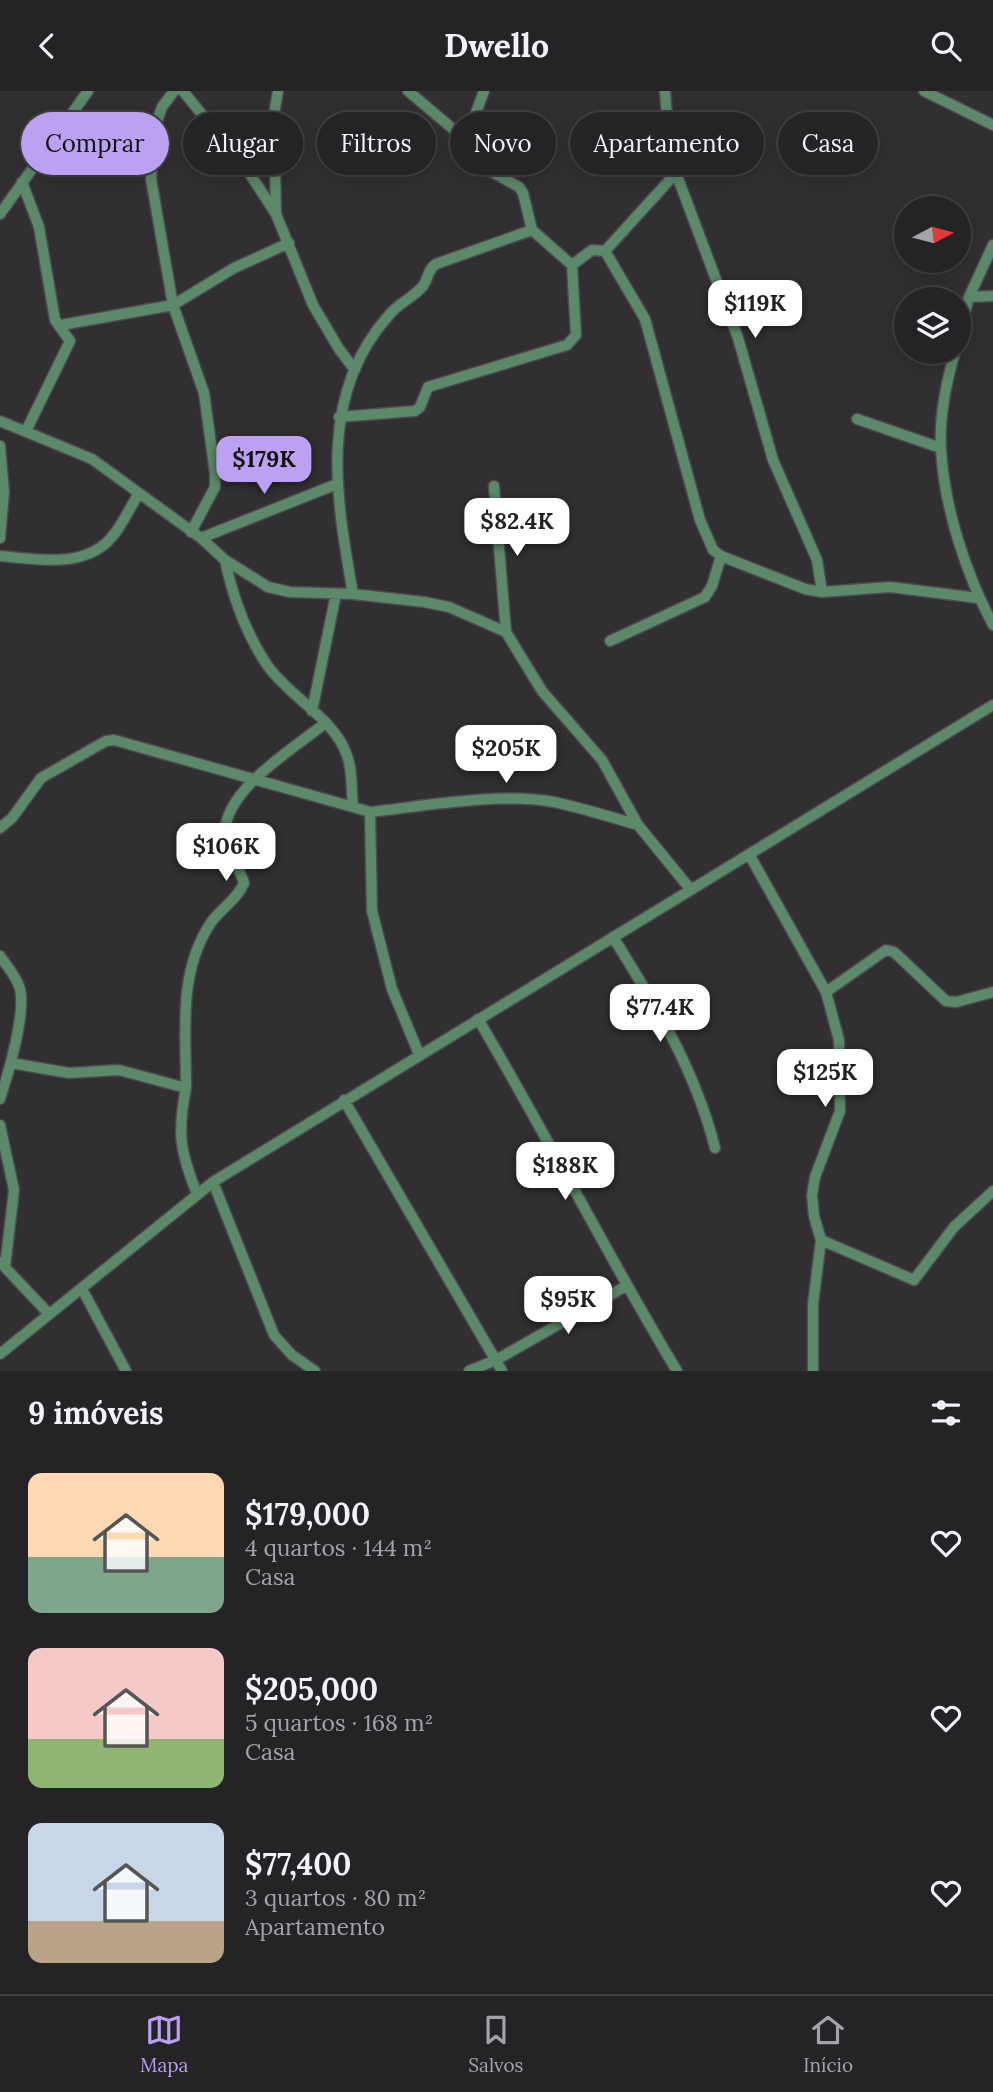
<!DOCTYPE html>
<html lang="pt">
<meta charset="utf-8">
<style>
body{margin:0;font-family:Lora,serif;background:#2d2b2e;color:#f1f3f6;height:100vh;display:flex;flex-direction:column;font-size:26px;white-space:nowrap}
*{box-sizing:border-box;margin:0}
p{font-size:23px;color:#a3a4a7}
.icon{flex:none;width:38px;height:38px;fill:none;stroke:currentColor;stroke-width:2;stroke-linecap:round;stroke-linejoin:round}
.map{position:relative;height:1280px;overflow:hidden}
.drawer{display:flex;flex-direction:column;background:#252326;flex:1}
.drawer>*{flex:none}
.hud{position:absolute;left:21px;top:21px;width:952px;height:63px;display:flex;gap:14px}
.needle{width:46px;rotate:83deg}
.fabs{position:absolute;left:894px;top:105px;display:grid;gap:14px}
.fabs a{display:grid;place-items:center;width:77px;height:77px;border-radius:50%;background:#252326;box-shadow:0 4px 18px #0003,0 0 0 2px #424043;font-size:35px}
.price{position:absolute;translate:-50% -60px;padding:0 16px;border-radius:14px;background:#fff;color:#222;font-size:23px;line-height:46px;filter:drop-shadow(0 2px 4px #0008)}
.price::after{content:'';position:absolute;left:50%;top:42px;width:21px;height:16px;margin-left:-10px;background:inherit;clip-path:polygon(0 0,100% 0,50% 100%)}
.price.active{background:#bca0f2;color:#111}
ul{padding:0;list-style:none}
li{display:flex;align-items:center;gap:21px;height:175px;padding:0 28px}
li span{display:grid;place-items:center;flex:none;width:196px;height:140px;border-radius:14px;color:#555}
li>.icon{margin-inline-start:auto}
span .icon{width:84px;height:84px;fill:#fffc;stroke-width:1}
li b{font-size:30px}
h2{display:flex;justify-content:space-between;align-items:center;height:84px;padding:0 28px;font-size:30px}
.pill{padding:0 24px;border-radius:32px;background:#252326;box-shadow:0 4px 18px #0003,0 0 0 2px #424043;font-size:24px;line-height:63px}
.pill.active{background:#bca0f2;color:#111}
header{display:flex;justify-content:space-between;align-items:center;height:91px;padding:0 28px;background:#252326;font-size:32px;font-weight:700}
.tabs{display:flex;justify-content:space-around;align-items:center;height:98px;border-top:2px solid #424043;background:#252326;font-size:19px;color:#a3a4a7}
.tabs a{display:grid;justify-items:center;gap:4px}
.tabs .active{color:#bca0f2}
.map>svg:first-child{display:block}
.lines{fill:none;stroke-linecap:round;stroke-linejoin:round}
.street-casing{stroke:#4c4a4d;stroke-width:13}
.street{stroke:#5c8969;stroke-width:10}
</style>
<header><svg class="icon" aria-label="back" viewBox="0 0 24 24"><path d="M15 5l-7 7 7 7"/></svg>Dwello<svg class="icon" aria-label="search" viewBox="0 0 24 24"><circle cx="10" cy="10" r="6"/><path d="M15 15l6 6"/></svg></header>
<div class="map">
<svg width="993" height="1280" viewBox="0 0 993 1280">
<rect width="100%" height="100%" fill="#312f32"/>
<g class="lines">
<defs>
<path id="street" d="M174,0l-12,16 -7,20 -4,52 22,126 31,88 11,80v14l-24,45
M183,0l65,80 28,43 37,91 26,44 16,21
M408,0l58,49
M484,0l-18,49 26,32 27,15 4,6 9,37 40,35 20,-15 13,1 40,68 55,201 13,30 8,6 84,33 17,3 68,-5 88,11
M665,0l4,53 7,29 62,165 35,122 44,100 5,32
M924,0l69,34
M22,91l17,45 16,93 15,21 -44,90
M276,122l-2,-99 4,-23
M0,123l88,-123
M605,160l71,-78
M969,206l24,-1
M61,234l112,-20 61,-37 55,-25
M959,244l10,-38 24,-52
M955,261c-9,31 -16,64 -14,97 3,58 25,125 52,176
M339,326l76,-6 5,-4 8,-20 139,-42 9,-10 -4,-70
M857,328l84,29
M0,330l92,38 109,79 24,22 43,27 22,5 63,2 71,8 25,5 57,25 36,59 60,69 36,65 53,65
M0,355l4,46 -4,46
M494,395l12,146
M201,447l136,-54
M0,465c36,3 84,13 111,-18 11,-12 18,-29 27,-43
M225,469c8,38 20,72 42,105 21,30 61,50 77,83 9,18 7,40 9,59l17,5 2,99 20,78 27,65
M353,503c-17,-97 -36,-200 37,-280 9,-11 24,-17 33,-28 6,-8 4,-16 13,-22l96,-34
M610,550l95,-44 7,-11 9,-30
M312,620l24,-117
M370,721c54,-6 131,-20 184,-10 28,6 57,15 84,23
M0,737l12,-10 29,-40 65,-37 8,-1 239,67
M749,763l77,138 13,48 1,71 -25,66 -3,18 2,21 7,24 -8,64v67
M613,846c43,69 82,132 102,211
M0,865c7,10 17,21 20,33 6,24 -12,86 -20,110
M826,901l60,-42 8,2 52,49 10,1 37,-10
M478,928c69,116 129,236 199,352
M11,972l58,10 50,-3 67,18c-9,45 -6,63 11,106
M186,997c0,-56 -8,-115 24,-164 9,-14 28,-25 34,-41 -5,-17 -19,-32 -19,-51 1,-43 68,-83 99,-108
M344,1009l158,271
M0,1034l14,65 -9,77
M213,1091l61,153 18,20 23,16
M821,1149l93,40 40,-53 39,-36
M0,1171l49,52
M82,1198l44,82
M0,1263l213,-172 780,-477
M469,1280l27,-11 130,-74"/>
</defs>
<use href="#street" class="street-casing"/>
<use href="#street" class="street"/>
</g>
</svg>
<div class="fabs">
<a><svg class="needle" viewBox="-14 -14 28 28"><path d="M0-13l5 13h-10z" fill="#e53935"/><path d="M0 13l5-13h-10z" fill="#a3a4a7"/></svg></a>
<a><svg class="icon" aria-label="layers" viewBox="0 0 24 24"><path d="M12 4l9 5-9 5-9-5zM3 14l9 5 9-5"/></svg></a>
</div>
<b class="price" style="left:755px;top:249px">$119K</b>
<b class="price active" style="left:264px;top:405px">$179K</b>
<b class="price" style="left:517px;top:467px">$82.4K</b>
<b class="price" style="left:506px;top:694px">$205K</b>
<b class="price" style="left:226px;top:792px">$106K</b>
<b class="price" style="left:660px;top:953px">$77.4K</b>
<b class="price" style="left:825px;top:1018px">$125K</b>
<b class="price" style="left:565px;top:1111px">$188K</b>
<b class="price" style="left:568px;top:1245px">$95K</b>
<div class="hud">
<a class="pill active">Comprar</a>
<a class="pill">Alugar</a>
<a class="pill">Filtros</a>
<a class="pill">Novo</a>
<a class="pill">Apartamento</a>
<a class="pill">Casa</a>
</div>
</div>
<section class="drawer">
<h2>9 imóveis<svg class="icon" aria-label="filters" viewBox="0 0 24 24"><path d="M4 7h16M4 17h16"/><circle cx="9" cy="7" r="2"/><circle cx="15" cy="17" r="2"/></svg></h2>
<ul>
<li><span style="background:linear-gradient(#ffd9b3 60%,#7fa58c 0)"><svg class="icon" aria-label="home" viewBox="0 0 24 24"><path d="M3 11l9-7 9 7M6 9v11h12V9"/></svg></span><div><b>$179,000</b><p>4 quartos · 144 m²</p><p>Casa</p></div><svg class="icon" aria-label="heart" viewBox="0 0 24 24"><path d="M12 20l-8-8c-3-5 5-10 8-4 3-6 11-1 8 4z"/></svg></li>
<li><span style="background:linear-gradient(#f6c9c9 65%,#8fb573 0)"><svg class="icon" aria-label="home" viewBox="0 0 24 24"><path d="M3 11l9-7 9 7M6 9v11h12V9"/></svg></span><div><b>$205,000</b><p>5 quartos · 168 m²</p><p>Casa</p></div><svg class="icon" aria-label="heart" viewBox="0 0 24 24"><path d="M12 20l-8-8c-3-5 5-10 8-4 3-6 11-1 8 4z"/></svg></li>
<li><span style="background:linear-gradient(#c9d6e8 70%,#b9a48a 0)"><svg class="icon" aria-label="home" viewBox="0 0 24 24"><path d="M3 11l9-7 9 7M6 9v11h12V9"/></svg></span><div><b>$77,400</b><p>3 quartos · 80 m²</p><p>Apartamento</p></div><svg class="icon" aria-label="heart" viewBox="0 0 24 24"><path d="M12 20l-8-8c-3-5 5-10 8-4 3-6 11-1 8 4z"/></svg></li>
</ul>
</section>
<nav class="tabs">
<a class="active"><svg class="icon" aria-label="map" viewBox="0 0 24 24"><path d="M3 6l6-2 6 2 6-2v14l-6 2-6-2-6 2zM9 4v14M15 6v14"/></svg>Mapa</a>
<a><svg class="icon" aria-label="saved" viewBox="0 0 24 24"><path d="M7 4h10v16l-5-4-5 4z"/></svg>Salvos</a>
<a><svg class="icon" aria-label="home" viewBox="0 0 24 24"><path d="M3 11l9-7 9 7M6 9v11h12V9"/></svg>Início</a>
</nav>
